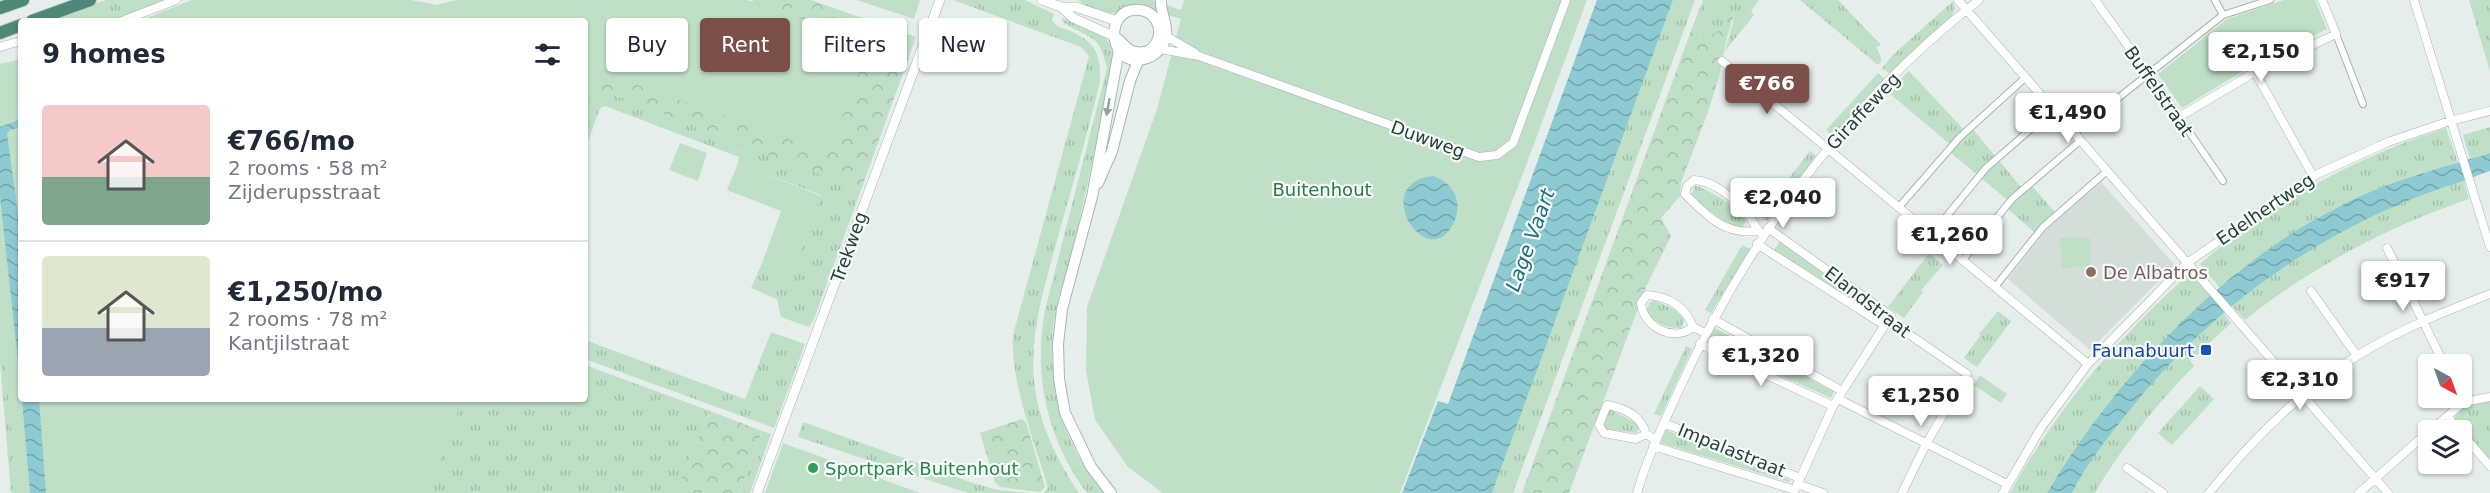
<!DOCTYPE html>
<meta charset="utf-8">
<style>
body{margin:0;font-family:"DejaVu Sans",sans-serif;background:#f2f2f3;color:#1f2937;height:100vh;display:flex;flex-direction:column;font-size:22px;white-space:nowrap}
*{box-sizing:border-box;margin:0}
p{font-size:20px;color:#747a83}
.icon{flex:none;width:33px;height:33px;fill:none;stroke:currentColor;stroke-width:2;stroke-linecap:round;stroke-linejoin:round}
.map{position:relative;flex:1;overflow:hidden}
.sheet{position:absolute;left:18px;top:18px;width:570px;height:384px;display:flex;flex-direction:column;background:#fff;border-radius:6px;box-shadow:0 2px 4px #0004}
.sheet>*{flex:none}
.guide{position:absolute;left:606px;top:18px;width:570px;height:54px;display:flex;gap:12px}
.needle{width:39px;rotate:139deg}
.fabs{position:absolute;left:2418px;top:354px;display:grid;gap:12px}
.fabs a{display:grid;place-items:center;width:54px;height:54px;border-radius:6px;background:#fff;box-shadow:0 2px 4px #0004;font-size:30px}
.price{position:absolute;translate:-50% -51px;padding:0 14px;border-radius:6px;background:#fff;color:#222;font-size:20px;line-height:39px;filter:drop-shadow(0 2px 3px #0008)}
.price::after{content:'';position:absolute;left:50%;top:36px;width:18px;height:14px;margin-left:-9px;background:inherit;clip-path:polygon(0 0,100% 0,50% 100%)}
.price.on{background:#7d4f4a;color:#fff}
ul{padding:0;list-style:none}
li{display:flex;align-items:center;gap:18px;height:150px;padding:0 24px}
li+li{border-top:2px solid #e0e1e3}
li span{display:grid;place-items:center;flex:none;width:168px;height:120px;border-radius:6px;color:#555}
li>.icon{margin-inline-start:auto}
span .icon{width:72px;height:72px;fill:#fffc;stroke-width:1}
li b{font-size:26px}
h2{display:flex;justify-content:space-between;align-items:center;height:72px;padding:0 24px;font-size:26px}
.tag{padding:0 21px;border-radius:6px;background:#fff;box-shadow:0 2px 4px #0004;font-size:21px;line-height:54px}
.tag.on{background:#7d4f4a;color:#fff}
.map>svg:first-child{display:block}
.built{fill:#d3ded9}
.grass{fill:url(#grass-tufts)}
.forest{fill:url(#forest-crowns)}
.park{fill:#bfdfc6}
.water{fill:url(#water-waves)}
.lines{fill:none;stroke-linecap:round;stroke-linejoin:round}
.pedestrian-casing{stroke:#a7b6b1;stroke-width:8}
.minor-casing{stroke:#a7b6b1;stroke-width:9}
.tertiary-casing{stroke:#a7b6b1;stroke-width:10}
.secondary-casing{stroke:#a3bab1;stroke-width:12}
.trunk-casing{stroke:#c2cac7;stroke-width:14}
.pedestrian{stroke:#fff;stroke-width:6}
.minor{stroke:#fff;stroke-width:8}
.tertiary{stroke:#fff;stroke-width:9}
.secondary{stroke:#fff;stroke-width:10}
.trunk{stroke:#4d8878;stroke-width:12}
.oneway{fill:#92a09b}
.education-dot{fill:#8d6e63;stroke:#f6faf8;stroke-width:2}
.transit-dot{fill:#1a4fb4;stroke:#f6faf8;stroke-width:2}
.leisure-dot{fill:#2e9e5b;stroke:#f6faf8;stroke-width:2}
.labels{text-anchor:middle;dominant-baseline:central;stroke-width:4.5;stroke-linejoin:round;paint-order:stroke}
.street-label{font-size:18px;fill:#244037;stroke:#f6faf8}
.park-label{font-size:18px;fill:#2e7747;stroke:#f6faf8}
.education-label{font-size:18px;fill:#785e54;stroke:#f6faf8;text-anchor:start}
.transit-label{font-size:18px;fill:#164399;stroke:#f6faf8;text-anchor:end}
.leisure-label{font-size:18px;fill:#27864d;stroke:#f6faf8;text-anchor:start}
.water-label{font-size:20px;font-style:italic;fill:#1e707c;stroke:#f6faf8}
</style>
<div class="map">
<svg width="2490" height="493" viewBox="0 0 2490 493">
<defs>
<pattern id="grass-tufts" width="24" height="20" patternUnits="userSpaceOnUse" patternTransform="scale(1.5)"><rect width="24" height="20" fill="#bfdfc6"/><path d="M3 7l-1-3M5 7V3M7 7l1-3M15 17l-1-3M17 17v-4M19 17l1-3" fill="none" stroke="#a4c0ab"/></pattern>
<pattern id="forest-crowns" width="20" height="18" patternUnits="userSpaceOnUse" patternTransform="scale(1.5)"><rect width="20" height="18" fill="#bfdfc6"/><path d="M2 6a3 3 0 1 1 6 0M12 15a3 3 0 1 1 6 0" fill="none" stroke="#a4c0ab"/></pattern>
<pattern id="water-waves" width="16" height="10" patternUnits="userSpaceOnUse" patternTransform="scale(1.5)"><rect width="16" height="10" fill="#8ecad2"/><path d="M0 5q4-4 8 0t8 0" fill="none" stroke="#74a5ab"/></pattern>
</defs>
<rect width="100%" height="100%" fill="#e5eeea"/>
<path class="built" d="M2101,182l74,83 -85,85 -82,-71 40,-51z"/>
<path class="grass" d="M106,0h61l-55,21h-62z
M625,0l-34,86 270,104 -47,129 -5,8 -28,-10 -4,-18 -26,-11 11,-25 29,12 30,-80 -83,-32 1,-6 -134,-51 -5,2 -15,42v-89z
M953,0h72l29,14 -2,6c4,7 9,8 16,10 27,12 33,22 32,52 -13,53 -28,106 -43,158 -13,48 -29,98 -22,148 5,38 23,74 44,105h-36l5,-5c-13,-46 -38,-106 -35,-153l76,-279 -8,-9z
M1078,0h57c-15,20 -39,15 -57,0z
M1673,0h22l-182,493h-21z
M1703,0h56l-8,11 3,4 -29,36 8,-28 1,-14 -12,20 -17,9 -13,-10z
M1800,0h38l43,45 -5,2 6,13 -4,5z
M2469,0h21v71z
M1953,1l2,7 -3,8 -62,58 -8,-6 11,-13z
M1061,18c26,9 51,11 53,43 -12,58 -25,116 -38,174 -5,27 -16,53 -21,79 -11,62 7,133 50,179h-18c-40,-54 -54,-117 -42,-183l62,-242c-8,-37 -18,-28 -44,-46z
M1909,71l58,62 5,-5 53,64 7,-6 23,26 -21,20 -26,-23 4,-5 -63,-53 3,-5 -64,-54z
M1878,73l7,6 -52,57 -7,-6z
M2490,127v26l-20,6 -7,-24z
M2446,128l12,35c-47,13 -94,28 -137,53 -36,21 -68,47 -101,72l-20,-24c70,-61 158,-108 246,-136z
M1810,151l6,5 -49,65 -7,-5z
M2464,181l5,18c-82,28 -156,67 -224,121l-13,-14c62,-57 152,-101 232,-125z
M1695,186h3c17,9 39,18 48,36l-4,6 -10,-1 -37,-27 -4,-5z
M0,197l30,296h-19l-11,-131z
M1780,241l103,73 -3,4 -106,-67z
M1742,245l8,4 -39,64 -6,-3z
M1929,253l14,12 -22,25 2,2 -19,26 -16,-11z
M2191,272l20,23c-63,60 -119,123 -164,198h-37c47,-85 109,-156 181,-221z
M1654,300l21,10 10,9 -4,9c-12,1 -29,-6 -35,-16l4,-10z
M1998,311l13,10 -34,46 -13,-9 16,-22 -1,-2z
M2223,313l8,10 -41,38 4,5c-37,38 -72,80 -99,127h-23c36,-68 93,-130 151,-180z
M1713,327l121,65 -3,6 -124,-56z
M771,332l34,12 -31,84 -189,-69v-19l160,59z
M1686,346l6,3 -31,67 -7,-2z
M585,365l125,46 -35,82h-472l236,-94h146z
M1980,375l27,19 -6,9 -27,-18z
M2200,386l14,13 -42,46 -14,-12z
M2490,401v60l-36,-43 10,-12z
M1611,410l25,13 3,2 -2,8 -32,-4 -3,-2 5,-15z
M803,422l170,61 25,7 32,3h-62l-170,-56z
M1666,430l124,50 -1,2 -128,-39z
M762,431l9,3 -21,59h-11z"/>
<path class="forest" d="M625,0l127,2 1,-2h58l105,37 -55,153 -271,-104z
M1735,7c-2,15 -8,26 -10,40 -7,47 -28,92 -44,136l-1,13 -19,22 10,18 -25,51 -77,206h-47l170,-465 13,10 17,-9z
M710,411l52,20 -23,62h-64z
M1022,419l4,3 19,65 -5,5 -40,-5 -5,-5 -15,-49z"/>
<path class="park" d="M192,0h219l26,5 19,-5h291l122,45 -40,109 -197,-71 -2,6 -42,-14 -3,7v-61h-446z
M857,0h63l-6,19z
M1119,0h33l29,10 3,-10h403l-60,163 -127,330h-237l-35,-26 -33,-47 -9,-50 1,-63 70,-198 24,-90z
M2284,0h31l12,29 -76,37 -69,42 -24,-34 69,-55z
M21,59v340h442l-35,91 7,3h-417l-18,-173v-256z
M680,143l27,10 -9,28 -29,-11z
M738,163l83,33 -30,79 -29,-12 19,-52 -54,-21z
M2060,238h30v28l-28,2z
M783,443l137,50h-155z"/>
<path class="water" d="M1597,0h76l-181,493h-90l36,-92 10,3z
M21,119v8l-11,3 -3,4 14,101v153l-21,-191v-70z
M2490,153v18c-10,3 -20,8 -30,11 -131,41 -246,122 -331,229 -21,26 -42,52 -57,82h-25c67,-113 174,-227 293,-287 47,-25 99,-37 150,-53z
M1433,176c21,7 31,27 20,48 -26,51 -85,-41 -20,-48z
M22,399h17l7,94h-16z"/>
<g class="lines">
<defs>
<path id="pedestrian" d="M2215,0l8,15
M2336,34l27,70
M2179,117l44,64
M2074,133l149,-118 47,-15
M1899,207l61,-70 66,-60
M1932,234l54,-66 68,-59
M1963,260l49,-61 69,-59
M1995,287l48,-60 64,-56"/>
<path id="minor" d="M1958,0l430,493
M2095,0l84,117 76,-45 81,-38 -14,-34
M2414,0l76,247
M122,21l54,-21
M1166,36l29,17
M0,47l21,-6
M1160,49l39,7 280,101 18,-2 16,-12 53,-143
M1722,61l366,303
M2255,72l58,104
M1768,228l123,88 -3,4 79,54 -41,70 -24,49
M1758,231c-34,4 -50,-14 -73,-37l2,-8 7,-6c21,1 42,20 55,36 5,7 8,14 14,19
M1757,244l127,81
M2387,248l57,116
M2311,291l46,65
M1713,319l129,72
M1693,327c-19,16 -50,0 -52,-24l6,-8c21,1 39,12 46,32l12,6
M1700,344l133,62
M1838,399l169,85
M2447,417l12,13
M1664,423l136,55
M2431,430l33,-28 26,-5
M1646,434l-10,5 -32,-6 -5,-8 8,-20c18,3 34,11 39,29l10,6
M2462,434l28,32
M1653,446l142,44 38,-84 55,-86
M2127,468l36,25
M1797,484l26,9
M1637,493c10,-35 26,-68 41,-101 67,-148 171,-292 301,-392
M2003,493l38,-65 47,-64 99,-101 126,-87 75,-34 62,-21 40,-10
M2209,493c41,-51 91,-102 148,-137 41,-26 87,-44 133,-62
M2359,493l69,-61"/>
<path id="tertiary" d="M1042,0l19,7h15l41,14
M1061,7l12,11 40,18
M757,493l183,-493"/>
<path id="secondary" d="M1113,36c9,4 12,14 22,16 28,6 34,-38 5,-42 -39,-5 -32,65 10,47 8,-4 14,-12 16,-21 2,-12 -6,-24 -5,-36
M1098,183l14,-32 18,-70 10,-25
M1111,493l-20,-26 -26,-54 -6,-34 -1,-35 4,-35 30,-112 27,-147"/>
<path id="trunk" d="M0,8l23,-8
M32,21l58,-21
M0,33l21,-8"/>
</defs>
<use href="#pedestrian" class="pedestrian-casing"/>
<use href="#minor" class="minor-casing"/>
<use href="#tertiary" class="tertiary-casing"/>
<use href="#secondary" class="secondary-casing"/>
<use href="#trunk" class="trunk-casing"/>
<use href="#pedestrian" class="pedestrian"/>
<use href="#minor" class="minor"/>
<use href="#tertiary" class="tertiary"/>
<use href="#secondary" class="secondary"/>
<use href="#trunk" class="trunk"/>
</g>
<defs><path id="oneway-solid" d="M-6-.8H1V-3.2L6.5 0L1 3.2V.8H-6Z" transform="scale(1.5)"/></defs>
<use class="oneway" href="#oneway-solid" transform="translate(1108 107) rotate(100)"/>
<circle class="education-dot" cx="2091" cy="272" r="6"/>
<rect class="transit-dot" x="2200" y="344" width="12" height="12" rx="3"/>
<circle class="leisure-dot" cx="813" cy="468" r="6"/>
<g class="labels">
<g class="street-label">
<text transform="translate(2159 91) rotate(55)">Buffelstraat</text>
<text transform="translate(1863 111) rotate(-47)">Giraffeweg</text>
<text transform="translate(1428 139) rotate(20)">Duwweg</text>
<text transform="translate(2265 209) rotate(-34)">Edelhertweg</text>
<text transform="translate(849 247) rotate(-70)">Trekweg</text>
<text transform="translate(1868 302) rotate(38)">Elandstraat</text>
<text transform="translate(1732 450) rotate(22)">Impalastraat</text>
</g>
<g class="park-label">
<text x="1322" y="189">Buitenhout</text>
</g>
<g class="education-label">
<text x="2103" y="272">De Albatros</text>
</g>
<g class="transit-label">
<text x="2194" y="350">Faunabuurt</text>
</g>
<g class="leisure-label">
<text x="825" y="468">Sportpark Buitenhout</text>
</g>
<g class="water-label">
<text transform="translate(1530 240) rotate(-70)">Lage Vaart</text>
</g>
</g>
</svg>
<div class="fabs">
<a><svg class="needle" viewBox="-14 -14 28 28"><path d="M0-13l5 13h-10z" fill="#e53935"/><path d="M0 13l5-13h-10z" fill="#747a83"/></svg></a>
<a><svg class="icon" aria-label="layers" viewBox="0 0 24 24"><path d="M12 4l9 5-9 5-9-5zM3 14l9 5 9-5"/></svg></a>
</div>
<b class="price" style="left:2261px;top:83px">€2,150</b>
<b class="price on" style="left:1767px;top:115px">€766</b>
<b class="price" style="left:2068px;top:144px">€1,490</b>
<b class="price" style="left:1783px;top:229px">€2,040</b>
<b class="price" style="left:1950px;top:266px">€1,260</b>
<b class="price" style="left:2403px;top:312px">€917</b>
<b class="price" style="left:1761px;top:387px">€1,320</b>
<b class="price" style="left:2300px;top:411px">€2,310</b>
<b class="price" style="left:1921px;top:427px">€1,250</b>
<div class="guide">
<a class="tag">Buy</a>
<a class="tag on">Rent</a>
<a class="tag">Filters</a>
<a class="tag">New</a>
</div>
<section class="sheet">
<h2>9 homes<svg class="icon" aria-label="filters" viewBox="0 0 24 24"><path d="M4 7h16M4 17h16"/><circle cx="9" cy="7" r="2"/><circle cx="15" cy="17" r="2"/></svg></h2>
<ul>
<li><span style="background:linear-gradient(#f6c9c9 60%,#7fa58c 0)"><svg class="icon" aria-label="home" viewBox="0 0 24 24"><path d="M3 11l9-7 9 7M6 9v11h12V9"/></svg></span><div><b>€766/mo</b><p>2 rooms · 58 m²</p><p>Zijderupsstraat</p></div></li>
<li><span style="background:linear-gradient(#dfe7d0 60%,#9aa5b1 0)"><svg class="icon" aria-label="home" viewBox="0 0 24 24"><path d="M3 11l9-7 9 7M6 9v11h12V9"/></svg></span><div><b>€1,250/mo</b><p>2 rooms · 78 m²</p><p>Kantjilstraat</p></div></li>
</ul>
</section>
</div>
